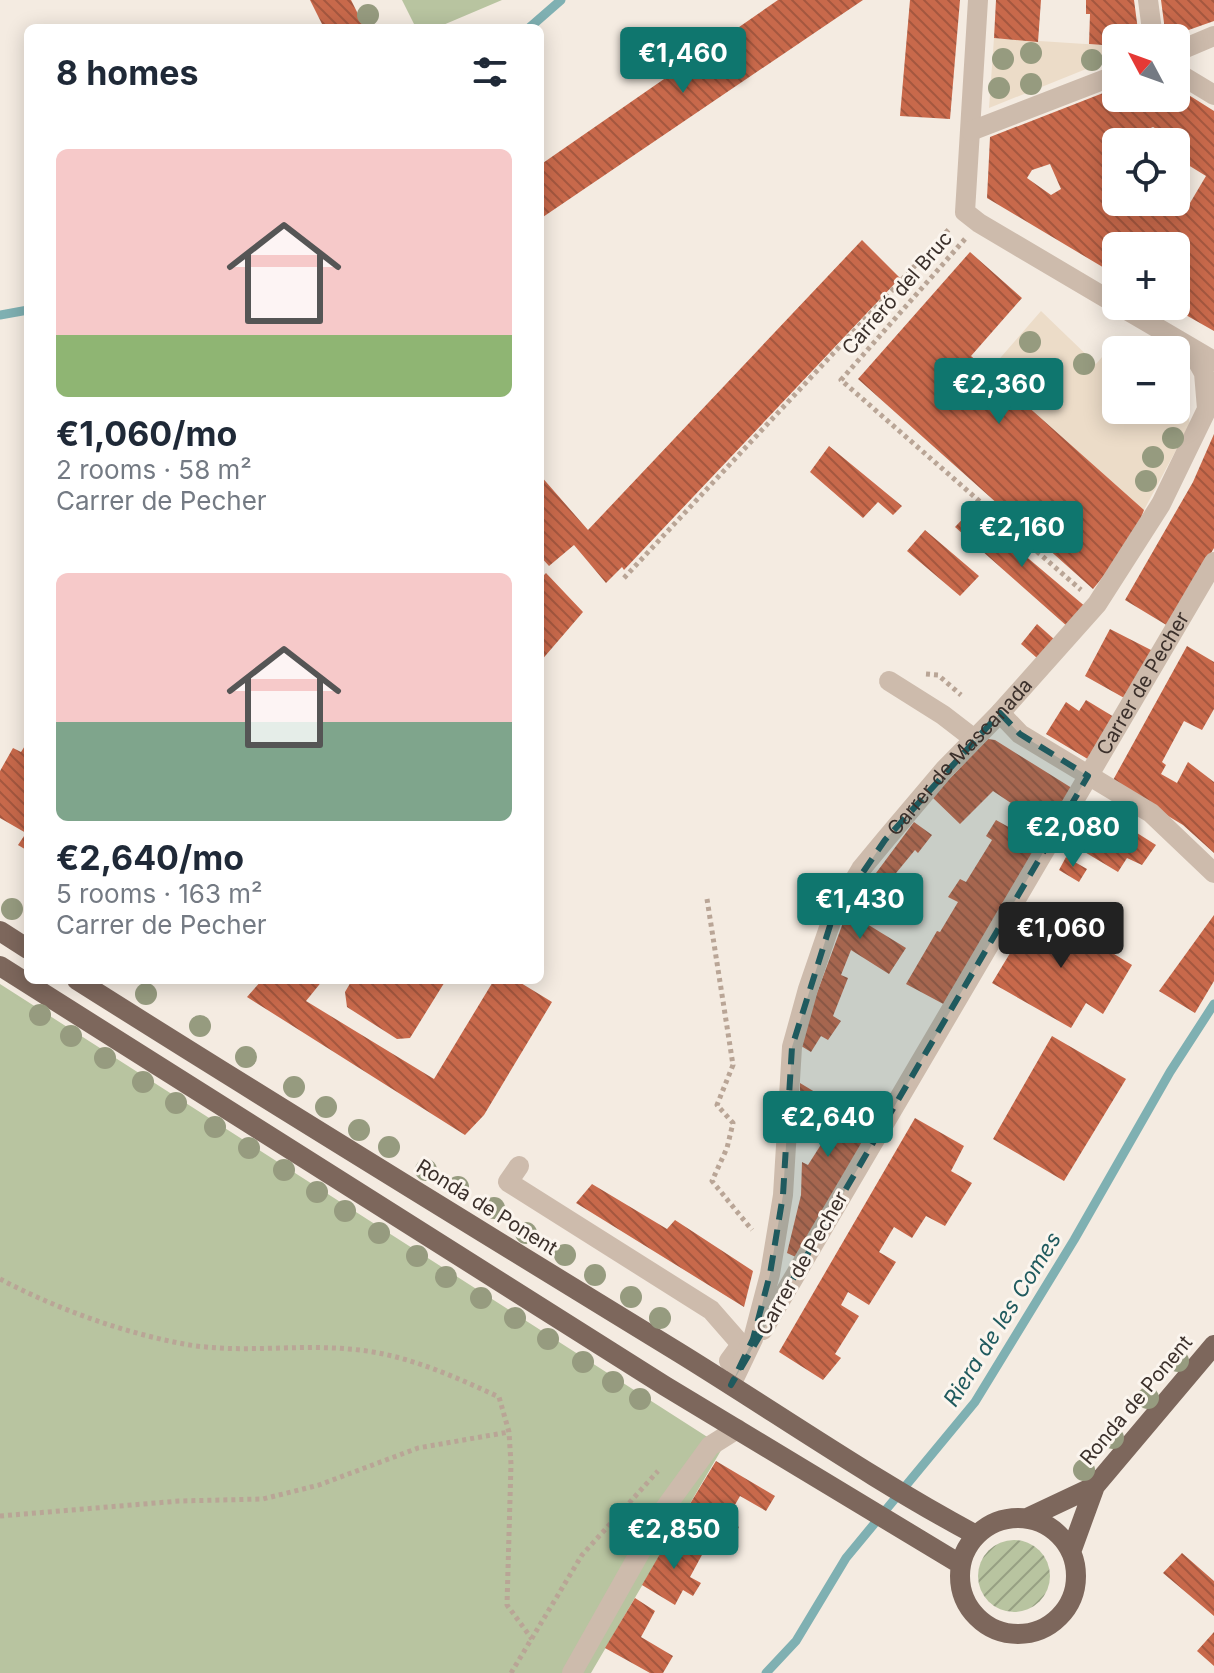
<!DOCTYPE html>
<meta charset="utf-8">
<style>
body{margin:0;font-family:Inter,sans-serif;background:#f2f2f3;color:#1f2937;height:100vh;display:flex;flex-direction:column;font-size:30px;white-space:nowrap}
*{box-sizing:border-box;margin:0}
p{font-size:26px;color:#747a83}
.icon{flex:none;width:44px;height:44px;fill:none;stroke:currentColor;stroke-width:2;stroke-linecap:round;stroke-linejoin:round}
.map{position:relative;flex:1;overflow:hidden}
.details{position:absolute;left:24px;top:24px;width:520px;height:960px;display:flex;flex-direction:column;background:#fff;border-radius:12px;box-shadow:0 4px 20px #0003}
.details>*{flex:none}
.needle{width:52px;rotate:311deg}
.tools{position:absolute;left:1102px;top:24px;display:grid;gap:16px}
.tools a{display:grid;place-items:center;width:88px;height:88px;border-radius:12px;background:#fff;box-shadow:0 4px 20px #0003;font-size:40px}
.price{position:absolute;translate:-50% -68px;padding:0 18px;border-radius:8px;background:#0f766e;color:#fff;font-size:26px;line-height:52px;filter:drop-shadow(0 2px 4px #0008)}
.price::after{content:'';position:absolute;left:50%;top:48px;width:24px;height:18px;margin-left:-12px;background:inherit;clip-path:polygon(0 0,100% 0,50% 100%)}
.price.selected{background:#222;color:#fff}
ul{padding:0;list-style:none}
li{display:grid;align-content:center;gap:16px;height:424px;padding:0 32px}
li span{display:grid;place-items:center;height:248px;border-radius:12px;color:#555}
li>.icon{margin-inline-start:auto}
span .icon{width:144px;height:144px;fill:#fffc;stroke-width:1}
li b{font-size:34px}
h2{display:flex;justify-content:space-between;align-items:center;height:96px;padding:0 32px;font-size:34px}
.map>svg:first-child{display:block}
.grass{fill:#b8c4a0}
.garden{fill:url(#garden-furrows)}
.plaza{fill:#ecdcc8}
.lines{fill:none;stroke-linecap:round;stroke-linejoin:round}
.stream{stroke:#7fb0b2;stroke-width:9}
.building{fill:url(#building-back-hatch);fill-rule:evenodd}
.path{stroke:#b9a596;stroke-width:5;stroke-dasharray:4 4;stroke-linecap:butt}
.minor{stroke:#cdbbac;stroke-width:20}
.major{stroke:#7d675c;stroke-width:20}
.tree{fill:#969b7f}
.marked{fill:#1f5a5e;fill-opacity:0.2;stroke:#1f5a5e;stroke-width:6;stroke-dasharray:16 10;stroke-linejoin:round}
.labels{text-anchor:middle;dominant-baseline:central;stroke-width:6;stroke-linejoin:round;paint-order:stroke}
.street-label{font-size:20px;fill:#3b302b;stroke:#fbf5ee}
.water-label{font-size:22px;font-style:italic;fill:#1f5a5e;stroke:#fbf5ee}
</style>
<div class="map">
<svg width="1214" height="1673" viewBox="0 0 1214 1673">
<defs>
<pattern id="garden-furrows" width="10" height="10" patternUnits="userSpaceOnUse" patternTransform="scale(2)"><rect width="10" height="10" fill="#b8c4a0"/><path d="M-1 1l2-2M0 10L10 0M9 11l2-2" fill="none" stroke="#97a083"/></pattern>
<pattern id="building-back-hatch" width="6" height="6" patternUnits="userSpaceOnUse" patternTransform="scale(2)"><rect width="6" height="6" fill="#c8694b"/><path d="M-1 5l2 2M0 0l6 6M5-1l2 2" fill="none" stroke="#a4573f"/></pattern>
</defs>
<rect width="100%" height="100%" fill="#f4ebe1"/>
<path class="grass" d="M402,0h100l-66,28h-20z
M0,984l723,463 -132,226h-591z"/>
<path class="garden" d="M978 1576a36 36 0 1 1 72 0a36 36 0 1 1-72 0Z"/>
<path class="plaza" d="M994,38l122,8v11l-127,51z
M1041,311l55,53 18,-21 10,7h-8v60h60v-11l9,5 5,20 -46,86 -156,-138z"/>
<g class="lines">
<path class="stream" d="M529,28l32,-28
M0,315l28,-5
M766,1673l30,-32 50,-83 129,-156 99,-162 96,-168 44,-68"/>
</g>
<path class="building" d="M310,0h41l14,28h-41z
M778,0h85l-323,219v-54z
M910,0h50l-10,119 -50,-3z
M996,0h45l-3,42 -44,-4z
M1086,0h48l5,38h-23v8l-27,-2 1,-30h-4z
M1161,0h53v21l-48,17z
M1176,87l38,24v220l-44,-25h6v-60h-60v29l-129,-77 3,-61 126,-49v10h60zM1153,127l9,5 -7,10h21l10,7 -6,11 26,16 -19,32 -11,-7 -16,1 -5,8 -13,-8h-26v-60h31l-3,-11zM1050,164l11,25 -10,6 -24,-17 5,-8z
M862,240l38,38 -276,292 -2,-3 -16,16 -32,-38 -25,21 -9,-10v-81l48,55z
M970,252l52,46 -51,58 173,154 -12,31 -39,48 -235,-210z
M1214,434v114l-46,78 -43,-26 68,-118z
M829,446l73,60 -9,9 -15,-13 -15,16 -53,-46z
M971,510l116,98 -19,19 -113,-100z
M925,530l54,46 -19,20 -53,-45z
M546,573l37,39 -43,50v-83z
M1037,624l18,16 -18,18 -16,-14z
M1110,629l43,22 -27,48 -41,-23z
M1187,646l27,16v47l-12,21 -18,-9 -22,41 4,3 -5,9 16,9 11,-21 26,20v71l-31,-28 -71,-43z
M1086,700l28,17 -23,44 -45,-27 20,-32 13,9z
M988,739l7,1 80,50 -27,47 -33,-21 5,-7 -27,-18 -33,33 -28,-27z
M28,741v110l-10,-6 8,-12 -26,-15v-47l13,-23 8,4z
M1096,807l60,38 -14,20 -15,-7 -9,14 -45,-27z
M996,820l47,26 -94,161 -43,-23 31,-53 3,1 18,-30 -10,-5 12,-18 6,3 26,-42 -6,-4z
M914,822l18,13 -14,18 -3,-3 -37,45 8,6 -19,23 39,24 -17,26 -38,-24 -10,25 7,3 -15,38 8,5 -13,19 -7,-4 -10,16 -13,-8 49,-132z
M1066,857l21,12 -8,13 -20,-12z
M1038,907l94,58 -29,49 -17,-11 -15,25 -79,-45z
M1214,915v66l-19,32 -36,-22z
M262,980h61l-17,21 128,78 60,-99h22l36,22 -68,113 -19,20 -218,-138z
M352,980h94l-36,58 -13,1 -50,-32 -2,-15z
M1052,1036l74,43 -62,102 -71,-42z
M800,1083l38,23 6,-8 38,24 -82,137 -13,-6 14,-58 1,-33 6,3 14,-22 -22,-12z
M915,1118l49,28 -13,25 21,12 -27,43 -19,-10 -14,22 -18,-11 -15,25 17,10 -27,43 -21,-13 -7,13 18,11 -24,38 6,4 -18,22 -44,-28z
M592,1184l75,45 8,-9 78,51 -9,36 -168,-104z
M716,1461l59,35 -9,15 -26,-15 -13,23 12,8 -7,12 -13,-7 -6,10 -34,-20z
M671,1535l32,18 -13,24 11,6 -8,13 -10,-6 -8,15 -33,-20z
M1182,1553l32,28v35l-51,-43z
M635,1598l20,13 -14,26 32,19 -10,17h-13l-45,-25z
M1214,1632v34l-17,-15z"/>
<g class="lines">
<path class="path" d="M965,239l-124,141 240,210
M624,578l327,-351
M926,674l12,1 23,20
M707,899l26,166 -16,40 16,18 -6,25 -15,33 40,49
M0,1279c57,30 121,53 184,65 54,10 111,0 165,5 54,4 102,26 150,48l10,35 2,32 -4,141 25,34
M0,1516l179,-15 84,-2 56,-14 99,-37 91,-16
M511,1673l71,-118 76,-84"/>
<g class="minor">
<path d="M978,0l-13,212 14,11 137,81"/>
<path d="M1148,0l5,38"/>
<path d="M1176,52l38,-16"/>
<path d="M1176,72l38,23"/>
<path d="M971,131l145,-56"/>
<path d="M1120,306l94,55"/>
<path d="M889,681l54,34 26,20"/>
<path d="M1000,713l20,21 131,79 63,60"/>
<path d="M519,1166l-11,16 203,128 28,32 1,4 -11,15"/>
<path id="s1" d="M763,1330l451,-768"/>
<path id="s2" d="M731,1385l22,-46 17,-65 13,-79 9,-148 16,-58 25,-73 28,-47 24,-29 60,-71 55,-56 97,-109 64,-100 46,-95 -3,-36 -14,-25"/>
<path d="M572,1673l93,-165 45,-62 27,-17"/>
</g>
<path class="major" d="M0,931l28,18
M0,966l665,420 295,178
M77,980c199,126 400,249 601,372 99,61 195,128 298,183
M960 1576a58 58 0 1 1 116 0a58 58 0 1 1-116 0Z
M1027,1518l68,-32
M1071,1552l24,-66 119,-141"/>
</g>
<g class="tree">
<circle cx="368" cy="15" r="11"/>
<circle cx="1031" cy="53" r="11"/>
<circle cx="1003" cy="59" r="11"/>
<circle cx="1092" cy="60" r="11"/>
<circle cx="1031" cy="84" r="11"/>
<circle cx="999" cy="88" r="11"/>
<circle cx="1030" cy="342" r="11"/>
<circle cx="1084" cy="364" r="11"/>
<circle cx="1003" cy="372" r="11"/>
<circle cx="1020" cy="386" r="11"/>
<circle cx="1044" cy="388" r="11"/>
<circle cx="1173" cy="438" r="11"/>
<circle cx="1153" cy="457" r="11"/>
<circle cx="1146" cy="481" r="11"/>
<circle cx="12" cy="909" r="11"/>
<circle cx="146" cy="994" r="11"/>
<circle cx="40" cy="1015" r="11"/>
<circle cx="200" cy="1026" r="11"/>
<circle cx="71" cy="1036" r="11"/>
<circle cx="246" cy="1057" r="11"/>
<circle cx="105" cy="1058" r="11"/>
<circle cx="143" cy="1082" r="11"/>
<circle cx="294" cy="1087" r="11"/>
<circle cx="176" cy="1103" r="11"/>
<circle cx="326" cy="1107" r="11"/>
<circle cx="215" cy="1127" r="11"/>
<circle cx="359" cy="1130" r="11"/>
<circle cx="389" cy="1147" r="11"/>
<circle cx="249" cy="1148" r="11"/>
<circle cx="284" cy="1170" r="11"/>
<circle cx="426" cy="1170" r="11"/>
<circle cx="458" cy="1187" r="11"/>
<circle cx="317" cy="1192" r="11"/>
<circle cx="494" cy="1208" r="11"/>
<circle cx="345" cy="1211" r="11"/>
<circle cx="379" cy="1233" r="11"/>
<circle cx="526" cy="1233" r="11"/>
<circle cx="565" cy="1255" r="11"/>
<circle cx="417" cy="1256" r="11"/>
<circle cx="595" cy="1275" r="11"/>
<circle cx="446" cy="1277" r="11"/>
<circle cx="631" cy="1297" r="11"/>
<circle cx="481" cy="1298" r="11"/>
<circle cx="515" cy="1318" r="11"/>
<circle cx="660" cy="1318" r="11"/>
<circle cx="548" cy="1339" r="11"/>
<circle cx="1178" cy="1361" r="11"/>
<circle cx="583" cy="1362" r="11"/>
<circle cx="613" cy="1382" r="11"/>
<circle cx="1148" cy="1398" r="11"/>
<circle cx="640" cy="1399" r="11"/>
<circle cx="1113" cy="1438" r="11"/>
<circle cx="1084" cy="1470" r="11"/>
</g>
<path class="marked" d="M1000,713l20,21 68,42 -357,609 22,-46 17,-65 13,-79 9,-148 41,-131 52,-76z"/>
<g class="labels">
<g class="street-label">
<text transform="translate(897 293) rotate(-49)">Carreró del Bruc</text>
<text stroke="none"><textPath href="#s1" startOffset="750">Carrer de Pecher</textPath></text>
<text stroke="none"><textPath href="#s2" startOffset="688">Carrer de Mascanada</textPath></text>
<text transform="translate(487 1207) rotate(32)">Ronda de Ponent</text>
<text transform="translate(802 1263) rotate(-60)">Carrer de Pecher</text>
<text transform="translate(1136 1400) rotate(-50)">Ronda de Ponent</text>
</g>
<g class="water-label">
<text transform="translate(1002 1319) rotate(-58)">Riera de les Comes</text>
</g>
</g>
</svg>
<div class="tools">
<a><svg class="needle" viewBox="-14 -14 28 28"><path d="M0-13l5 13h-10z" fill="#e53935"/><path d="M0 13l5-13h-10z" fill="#747a83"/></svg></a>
<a><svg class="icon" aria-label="locate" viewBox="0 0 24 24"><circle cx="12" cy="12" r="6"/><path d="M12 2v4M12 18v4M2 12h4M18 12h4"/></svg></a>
<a>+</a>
<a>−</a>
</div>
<b class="price" style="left:683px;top:95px">€1,460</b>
<b class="price" style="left:999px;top:426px">€2,360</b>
<b class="price" style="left:1022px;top:569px">€2,160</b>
<b class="price" style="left:1073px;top:869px">€2,080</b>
<b class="price" style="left:860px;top:941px">€1,430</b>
<b class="price selected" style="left:1061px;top:970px">€1,060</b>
<b class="price" style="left:828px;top:1159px">€2,640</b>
<b class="price" style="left:674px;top:1571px">€2,850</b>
<section class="details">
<h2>8 homes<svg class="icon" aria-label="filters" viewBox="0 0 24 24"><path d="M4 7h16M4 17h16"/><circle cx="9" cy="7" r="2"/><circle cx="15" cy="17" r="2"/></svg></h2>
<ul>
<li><span style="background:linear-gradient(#f6c9c9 75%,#8fb573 0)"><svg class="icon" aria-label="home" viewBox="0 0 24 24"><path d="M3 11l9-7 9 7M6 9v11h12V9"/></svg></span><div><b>€1,060/mo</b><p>2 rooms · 58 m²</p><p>Carrer de Pecher</p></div></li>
<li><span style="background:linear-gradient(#f6c9c9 60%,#7fa58c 0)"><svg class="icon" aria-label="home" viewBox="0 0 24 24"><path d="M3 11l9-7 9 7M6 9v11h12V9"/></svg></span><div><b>€2,640/mo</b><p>5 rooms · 163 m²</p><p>Carrer de Pecher</p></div></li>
</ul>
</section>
</div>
